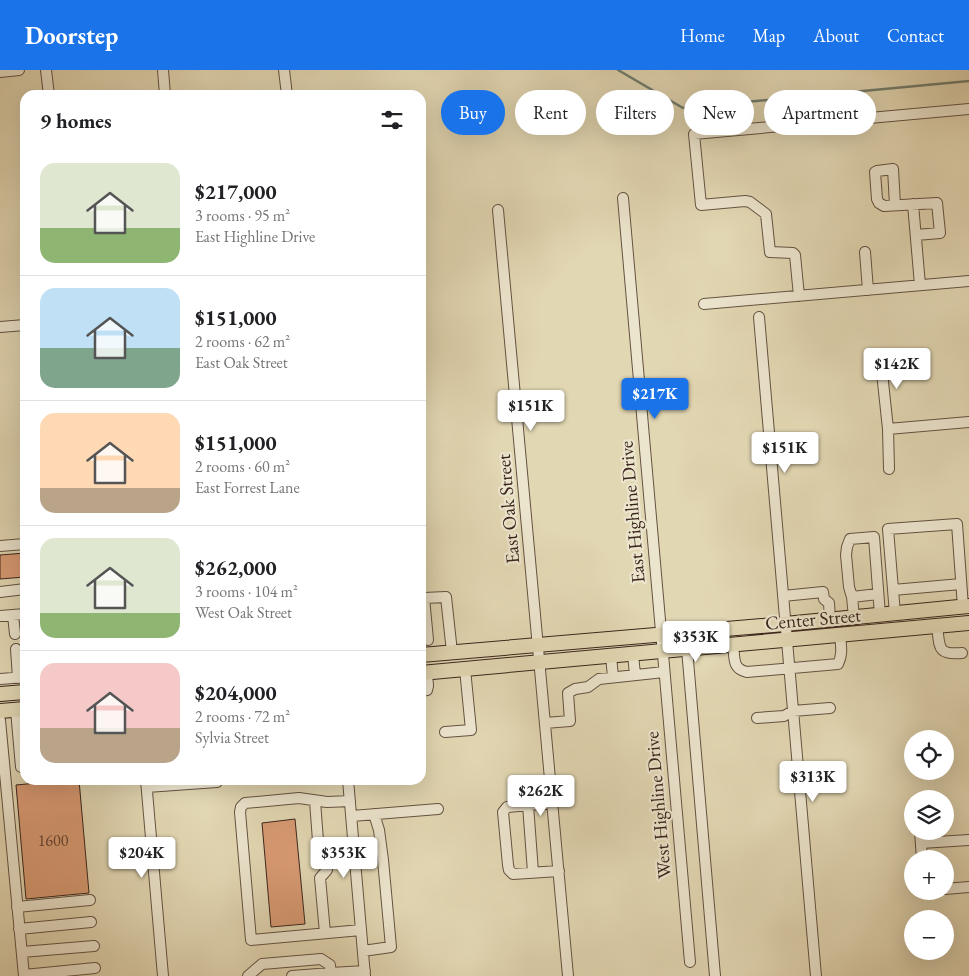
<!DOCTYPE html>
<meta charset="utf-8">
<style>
body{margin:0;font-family:"EB Garamond",serif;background:#f2f2f2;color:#202124;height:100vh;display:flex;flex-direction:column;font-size:19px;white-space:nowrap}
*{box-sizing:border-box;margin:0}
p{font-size:16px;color:#757577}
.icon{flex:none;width:28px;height:28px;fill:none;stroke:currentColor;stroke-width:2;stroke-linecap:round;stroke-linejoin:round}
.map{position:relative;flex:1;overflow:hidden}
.details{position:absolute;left:20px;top:20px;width:406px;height:695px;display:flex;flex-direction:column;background:#fff;border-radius:15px;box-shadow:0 5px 20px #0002}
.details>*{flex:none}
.top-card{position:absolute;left:441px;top:20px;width:452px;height:45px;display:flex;gap:10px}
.controls{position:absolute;left:904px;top:660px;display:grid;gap:10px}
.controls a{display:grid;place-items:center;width:50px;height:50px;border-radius:50%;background:#fff;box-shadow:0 5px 20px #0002;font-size:25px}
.price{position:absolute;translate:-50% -42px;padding:0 11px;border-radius:5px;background:#fff;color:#222;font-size:16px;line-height:32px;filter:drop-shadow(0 1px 2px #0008)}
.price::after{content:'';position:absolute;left:50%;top:30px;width:15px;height:11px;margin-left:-8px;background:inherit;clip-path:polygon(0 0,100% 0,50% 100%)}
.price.on{background:#1a73e8;color:#fff}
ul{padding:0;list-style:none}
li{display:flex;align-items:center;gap:15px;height:125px;padding:0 20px}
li+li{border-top:1px solid #e0e0e0}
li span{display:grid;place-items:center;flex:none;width:140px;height:100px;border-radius:15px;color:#555}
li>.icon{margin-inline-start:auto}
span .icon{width:60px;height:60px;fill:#fffc;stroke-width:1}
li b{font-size:21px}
h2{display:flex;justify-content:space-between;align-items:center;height:60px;padding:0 20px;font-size:21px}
.pill{padding:0 18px;border-radius:22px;background:#fff;box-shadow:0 5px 20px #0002;font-size:18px;line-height:45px}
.pill.on{background:#1a73e8;color:#fff}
header{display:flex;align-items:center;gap:30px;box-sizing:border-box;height:70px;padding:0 25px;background:#1a73e8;color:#fff}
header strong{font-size:24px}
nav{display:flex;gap:28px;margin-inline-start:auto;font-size:18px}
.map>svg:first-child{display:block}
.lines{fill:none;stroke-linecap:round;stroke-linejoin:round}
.stream{stroke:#717e6f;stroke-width:2.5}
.building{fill:#d99b74;stroke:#3a251c}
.minor-casing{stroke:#645242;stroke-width:12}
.major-casing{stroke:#3a251c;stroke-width:16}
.minor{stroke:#ece5ce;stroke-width:10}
.major{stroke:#e2d7b3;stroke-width:14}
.labels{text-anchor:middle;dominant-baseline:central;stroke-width:4.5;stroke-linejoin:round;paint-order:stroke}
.number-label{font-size:16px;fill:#624232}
.street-label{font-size:19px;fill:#3a251c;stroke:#ece5ce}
</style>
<header>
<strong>Doorstep</strong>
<nav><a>Home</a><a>Map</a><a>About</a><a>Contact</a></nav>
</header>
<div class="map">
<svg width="969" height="906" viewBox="0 0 969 906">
<rect width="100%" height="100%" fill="#e2d7b3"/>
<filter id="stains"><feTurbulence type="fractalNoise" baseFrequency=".004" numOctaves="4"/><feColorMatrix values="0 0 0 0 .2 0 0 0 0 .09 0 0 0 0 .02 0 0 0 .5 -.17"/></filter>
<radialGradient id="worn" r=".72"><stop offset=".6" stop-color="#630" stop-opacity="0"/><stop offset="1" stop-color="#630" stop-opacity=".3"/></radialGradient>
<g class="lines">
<path class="stream" d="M618,0l65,38 286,-27"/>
</g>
<path class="building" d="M25,483v24l-25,2v-24z
M69,710h10l10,113 -63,6 -10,-114z
M295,749l10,105 -34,3 -9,-104z"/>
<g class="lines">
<defs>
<path id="minor" d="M46,0l3,25
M163,0l2,25
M284,0l3,25
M0,2l19,-2
M623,128l67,764
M913,134l7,81
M895,135l-2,-36 -16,2 -2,1 2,27 2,4 5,3 53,-3 3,30 -24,2
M498,140l70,766
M865,182l3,38
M799,226l-4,-41 -2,-2 -23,-1 -4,-38 -16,-12 -5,-1 -44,4 -7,-71 275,-25
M704,234l265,-23
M759,247l57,659
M0,257l25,-2
M880,284l8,75
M889,399l-1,-40 81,-7
M0,476l25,-2
M893,520l68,-6
M0,522l25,-3
M783,526l40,-4 1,7 5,4 1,17
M852,527l26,-3
M895,544l-7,-85 69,-5 6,83
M13,545l2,19
M0,546l25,-2
M854,547l-2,-20 -3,-10 -3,-32 1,-8 3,-8 24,-2 6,78
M937,556c3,22 0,29 25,27
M428,570l-4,-42 22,-1 6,55
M733,575c2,13 -1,24 14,27l91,-8c5,-10 3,-18 2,-29
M16,579l2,29
M687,579l28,327
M633,584l2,21
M611,586l2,21
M0,609l25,-2
M421,621l6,-1 1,-4 -1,-13
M16,640l5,57
M757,648l27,-2 9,-5 37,-3
M0,650l24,256
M545,653l25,-2 -2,-28 7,-4 13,-2 11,-8 65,-7
M445,662l26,-2 -6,-61
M146,710l17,196
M348,710l17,196
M147,717l70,-5
M315,731l3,40 9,12v17l-7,8 5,55
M350,731l-23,1 -28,-4 -54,5 -4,4 -1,5 11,128 110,-10
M552,733l-45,4 -4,5 5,53 1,5 4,4 46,-3
M528,735l5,67
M352,746l86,-7
M920,761l2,28
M921,773l48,-3
M945,819l24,-2
M17,837l73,-7
M19,859l72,-7
M363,881l28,-4 -8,-87 -4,-30 -5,-16
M22,882l72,-6
M24,905l71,-7
M248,906l14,-12 59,-5 9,6 1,11
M292,906l39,-3 34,-2"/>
<path id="major" d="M421,585l364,-31 184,-18
M421,603l548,-50
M0,624l25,-2
M0,641l25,-2"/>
</defs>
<use href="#minor" class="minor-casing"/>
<use href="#major" class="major-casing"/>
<use href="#minor" class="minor"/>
<use href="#major" class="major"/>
</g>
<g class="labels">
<g class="number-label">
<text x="53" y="770">1600</text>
</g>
<g class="street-label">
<text transform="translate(508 439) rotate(-95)">East Oak Street</text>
<text transform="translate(632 442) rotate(-95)">East Highline Drive</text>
<text transform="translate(813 549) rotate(-5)">Center Street</text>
<text transform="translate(658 735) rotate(-95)">West Highline Drive</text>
</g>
</g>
<rect width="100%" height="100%" filter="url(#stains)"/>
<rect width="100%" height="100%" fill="url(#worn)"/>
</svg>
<div class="controls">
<a><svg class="icon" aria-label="locate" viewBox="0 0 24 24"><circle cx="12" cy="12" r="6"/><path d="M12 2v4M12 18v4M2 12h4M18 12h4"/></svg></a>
<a><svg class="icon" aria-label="layers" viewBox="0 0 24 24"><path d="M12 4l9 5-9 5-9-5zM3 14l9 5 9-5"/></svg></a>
<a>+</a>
<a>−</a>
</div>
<b class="price" style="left:897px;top:320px">$142K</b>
<b class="price on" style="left:655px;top:350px">$217K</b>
<b class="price" style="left:531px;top:362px">$151K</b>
<b class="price" style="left:785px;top:404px">$151K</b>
<b class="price" style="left:696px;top:593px">$353K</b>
<b class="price" style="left:813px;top:733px">$313K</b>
<b class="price" style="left:541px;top:747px">$262K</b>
<b class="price" style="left:142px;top:809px">$204K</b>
<b class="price" style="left:344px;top:809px">$353K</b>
<div class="top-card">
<a class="pill on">Buy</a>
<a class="pill">Rent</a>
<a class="pill">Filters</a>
<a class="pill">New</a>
<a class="pill">Apartment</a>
</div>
<section class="details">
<h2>9 homes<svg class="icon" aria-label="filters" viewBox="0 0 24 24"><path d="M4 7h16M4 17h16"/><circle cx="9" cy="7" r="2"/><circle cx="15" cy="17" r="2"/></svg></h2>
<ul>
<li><span style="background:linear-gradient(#dfe7d0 65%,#8fb573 0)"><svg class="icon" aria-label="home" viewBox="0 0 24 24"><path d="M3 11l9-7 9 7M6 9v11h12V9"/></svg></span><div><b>$217,000</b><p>3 rooms · 95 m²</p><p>East Highline Drive</p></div></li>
<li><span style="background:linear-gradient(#bfe0f5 60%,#7fa58c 0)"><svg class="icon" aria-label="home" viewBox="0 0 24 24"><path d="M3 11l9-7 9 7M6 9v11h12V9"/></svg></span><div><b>$151,000</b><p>2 rooms · 62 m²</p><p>East Oak Street</p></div></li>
<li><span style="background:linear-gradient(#ffd9b3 75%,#b9a48a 0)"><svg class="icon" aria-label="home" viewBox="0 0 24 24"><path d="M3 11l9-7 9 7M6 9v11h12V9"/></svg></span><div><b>$151,000</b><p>2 rooms · 60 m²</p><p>East Forrest Lane</p></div></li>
<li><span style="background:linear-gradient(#dfe7d0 75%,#8fb573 0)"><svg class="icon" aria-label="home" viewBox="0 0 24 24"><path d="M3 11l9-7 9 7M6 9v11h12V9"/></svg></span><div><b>$262,000</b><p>3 rooms · 104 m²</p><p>West Oak Street</p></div></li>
<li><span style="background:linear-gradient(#f6c9c9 65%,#b9a48a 0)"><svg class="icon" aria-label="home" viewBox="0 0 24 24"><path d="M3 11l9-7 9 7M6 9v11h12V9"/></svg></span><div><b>$204,000</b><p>2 rooms · 72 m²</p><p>Sylvia Street</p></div></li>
</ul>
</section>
</div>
